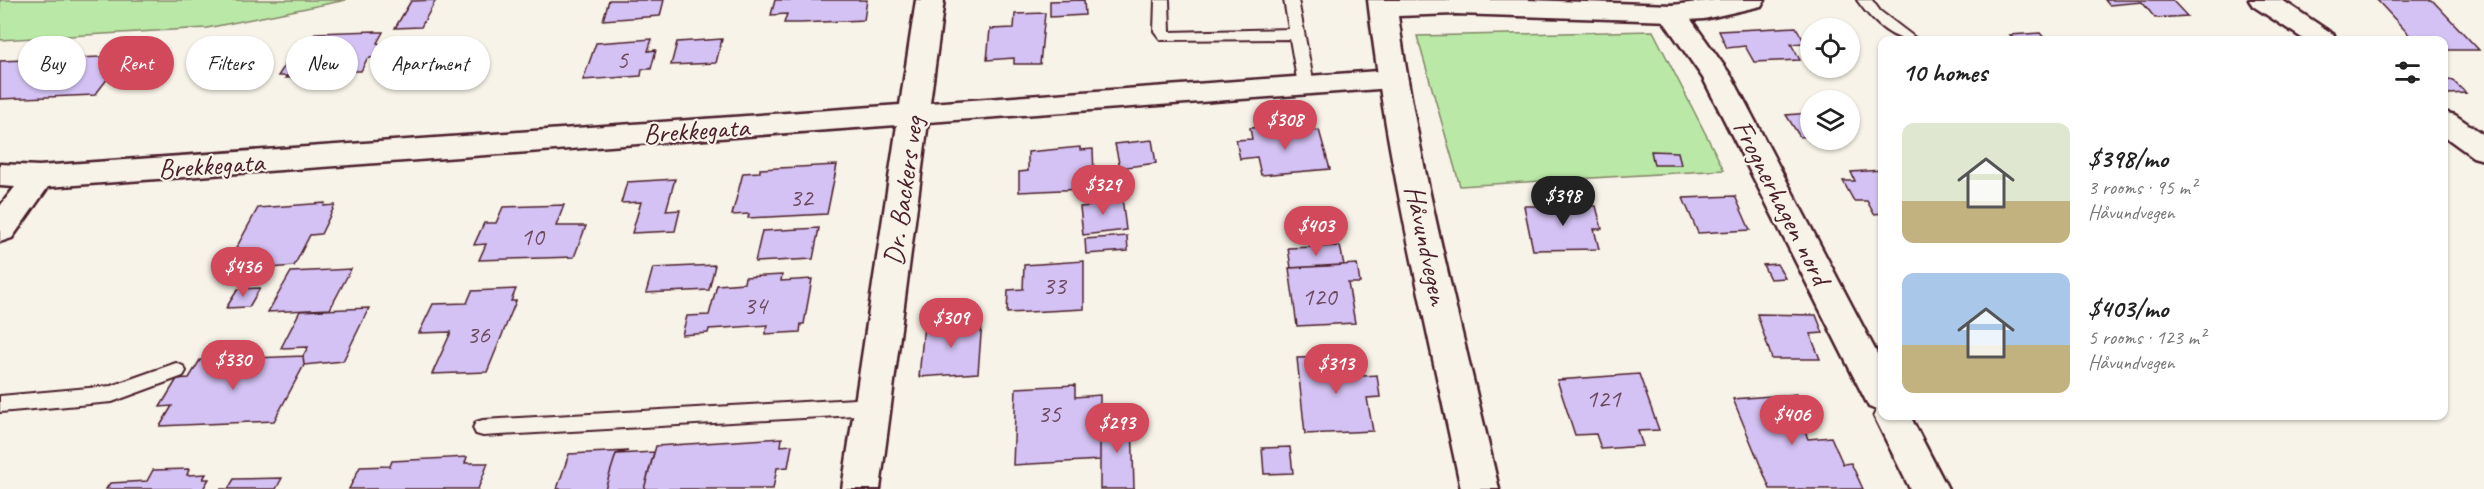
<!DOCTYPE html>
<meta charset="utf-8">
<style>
body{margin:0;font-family:Caveat,sans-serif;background:#f2f2f2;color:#222;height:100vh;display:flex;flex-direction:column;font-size:22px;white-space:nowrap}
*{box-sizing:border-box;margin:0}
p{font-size:20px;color:#767676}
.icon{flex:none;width:33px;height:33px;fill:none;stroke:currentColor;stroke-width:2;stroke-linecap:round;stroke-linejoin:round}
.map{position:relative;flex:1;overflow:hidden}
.drawer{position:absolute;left:1878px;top:36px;width:570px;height:384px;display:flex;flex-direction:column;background:#fff;border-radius:12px;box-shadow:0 2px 4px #0004}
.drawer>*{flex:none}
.top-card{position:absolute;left:18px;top:36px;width:570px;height:54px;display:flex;gap:12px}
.fabs{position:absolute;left:1800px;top:18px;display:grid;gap:12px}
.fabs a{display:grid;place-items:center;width:60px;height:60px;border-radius:50%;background:#fff;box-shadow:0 2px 4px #0004;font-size:30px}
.price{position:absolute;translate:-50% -51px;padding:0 14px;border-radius:21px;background:#d1495b;color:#fff;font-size:20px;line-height:39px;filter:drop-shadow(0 2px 3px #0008)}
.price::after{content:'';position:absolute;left:50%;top:36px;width:18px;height:14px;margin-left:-9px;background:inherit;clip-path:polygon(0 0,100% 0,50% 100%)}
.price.current{background:#222;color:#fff}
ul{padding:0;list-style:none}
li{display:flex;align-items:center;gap:18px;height:150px;padding:0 24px}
li span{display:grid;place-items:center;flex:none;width:168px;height:120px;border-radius:12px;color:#555}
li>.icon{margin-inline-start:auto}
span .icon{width:72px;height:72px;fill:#fffc;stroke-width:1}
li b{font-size:26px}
h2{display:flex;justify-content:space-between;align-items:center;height:72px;padding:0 24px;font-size:26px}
.tag{padding:0 21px;border-radius:27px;background:#fff;box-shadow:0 2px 4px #0004;font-size:21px;line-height:54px}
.tag.current{background:#d1495b;color:#fff}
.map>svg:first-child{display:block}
.green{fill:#bae8a6;stroke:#828468;stroke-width:1.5}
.building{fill:#d3c2f3;stroke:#4a1f2b;stroke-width:1.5}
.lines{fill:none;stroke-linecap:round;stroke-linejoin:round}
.service-casing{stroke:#4a1f2b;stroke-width:4}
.minor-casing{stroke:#4a1f2b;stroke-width:5}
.secondary-casing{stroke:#4a1f2b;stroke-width:5}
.service{fill:#f7f3e8;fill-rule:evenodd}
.minor{fill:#f7f3e8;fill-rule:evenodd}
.secondary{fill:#f7f3e8;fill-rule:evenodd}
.labels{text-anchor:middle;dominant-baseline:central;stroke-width:4.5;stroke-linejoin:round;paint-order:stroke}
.number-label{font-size:26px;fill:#6c485d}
.street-label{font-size:28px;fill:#4a1f2b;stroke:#f7f3e8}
</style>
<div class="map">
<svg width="2484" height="489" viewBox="0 0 2484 489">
<rect width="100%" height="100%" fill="#f7f3e8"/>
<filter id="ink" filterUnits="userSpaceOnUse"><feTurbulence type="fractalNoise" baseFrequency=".0167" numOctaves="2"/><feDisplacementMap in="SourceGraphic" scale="12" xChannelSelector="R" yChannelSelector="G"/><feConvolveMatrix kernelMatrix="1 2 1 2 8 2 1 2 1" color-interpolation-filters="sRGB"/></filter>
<g filter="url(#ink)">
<path class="green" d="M0,0h346l-139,28 -207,12z
M1653,31l71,139 -264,16 -43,-150z"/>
<path class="building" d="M436,0l-15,27 -26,1 16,-27z
M609,0h55l-4,16 -57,4z
M775,0h92l-3,20 -63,3h-17l3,-9 -16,1z
M1084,0l1,15 -35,2v-16z
M2105,0h67l15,16 -32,2 -13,-16 -33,3z
M2377,0h55l47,50h-35v-10h-30z
M1045,13l-5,51h-26v-6l-27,2 3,-31 24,-1 1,-14z
M1796,27l9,16 -14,1 9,16 -46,2 -9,-16 -18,2 -8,-17z
M375,31l-1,1h9l-6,11 8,2v5l-7,6 -11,3 -6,12h-10l-2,5 -63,2 2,-2h-10l13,-20h9l15,-23z
M2040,33l6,7h-31l-5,-5z
M652,39l-4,12 8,-1 -5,19h-9l-1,7 -58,4 13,-37z
M722,39l-6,24 -45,2 6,-23z
M125,56l-30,39 -95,4v-38z
M2452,80l14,13 -17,1 -5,-5v-8z
M1810,113v23l-10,1 -14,-22z
M1274,126l2,8 43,-4 11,39 -69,6 -4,-18 -17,2 -4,-19 16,-1 -2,-11z
M1152,140l4,23 -36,5 -5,-24z
M1080,147v3l13,-1 1,26 -12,1 1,13 -64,3v-20l9,-1v-19z
M1651,151l27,1 3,13h-27z
M837,165l-10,49 -79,4 1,-4 -17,1 11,-42 17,-1v-3z
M1882,170v43l-8,1 -7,-13h-13l-11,-20h12l-4,-9z
M675,179l-9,32 14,-1 -5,21 -43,2 9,-31 -20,1 6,-21z
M1735,196l15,34 -52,3 -15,-35z
M1122,197l4,33 -43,5 -3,-28 10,-1 -1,-5z
M325,203l-1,3 11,-1 -14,29 -11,1 -16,31 -71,6 35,-64z
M564,205l-8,21h30l-12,31 -95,3 7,-16 -12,1 10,-22h12l7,-16z
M1524,206h72l6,23h-8l5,20 -66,1z
M819,228l-6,31 -58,3 7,-31z
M1127,236l1,15 -42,3 -1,-15z
M1340,246l4,19 -53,3 -3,-20z
M1084,261v48l-77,4 1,-23 15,-1 1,-24z
M1357,264l3,19h-12l7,40 -58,3 -8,-58z
M1777,264l8,14 -15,1 -7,-14z
M715,265l-6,25 -63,3 7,-25z
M351,269l-21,40 -62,3 23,-40z
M782,275l-1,6 31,-2 -8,45h-3l-1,8 -35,2 3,-9 -59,4 -1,4 -26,2 5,-19 22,-1 8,-30 27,-2 1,-6z
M260,288l-11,19 -23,1 12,-19z
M516,289l-5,12h5l-29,71 -55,2 19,-42 -32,1 14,-29 34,-1 5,-12z
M369,308l-26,53 -39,4 -1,-9 5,-9 -27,1 19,-37z
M1757,314l59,1 7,18 -13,1 10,25h-48z
M982,322l-4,51 -59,4 5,-52z
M303,356l1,9 -30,56 -114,5 12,-20 -12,1 17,-28 12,-1 11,-18z
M1359,356l4,20 14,-1 3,22 -13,1 6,33 -68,3 -8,-76z
M1639,374l20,56 -21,1 5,15 -42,3 -5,-15 -21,1 -18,-55z
M1075,385v12l25,-2v65l-87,5 3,-77z
M1796,394l16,34 -8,1 4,10 23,-2 12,27 8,-1 12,26h-93l-37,-90z
M1132,418l2,71h-34v-69z
M782,438l-1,8 11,-1 -4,22 -11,1 -4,21h-129l12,-43z
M1290,447l3,26 -29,1 -2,-26z
M628,451l-12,3 -11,35h-48l12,-35z
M654,452l-10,37h-39l11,-35z
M467,457l-2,6h23l-10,26h-129l11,-22 30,-1 2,-5z
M189,469l-2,6 19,-1 -3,5h6l-6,10h-97l4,-6 37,-2 6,-11z
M282,478l-6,11h-56h8l6,-10z"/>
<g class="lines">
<defs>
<path id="service" d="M1155,0h14l1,32 119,-3 -5,-29h14l16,85 -8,5 -8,-5 -8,-46 -129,1 -7,-9z
M1857,0h15l8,11 38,29c-25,3 -47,-20 -61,-40z
M176,363l7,3 3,5 -3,5 -71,26 -112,10v-16l111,-10z
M873,398l7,2 3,6 -3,6 -7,2 -390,22 -7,-2 -3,-6 3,-6 7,-2z"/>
<path id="minor" d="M916,0h28l-14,103 462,-33 10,2 5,7 -5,7 -10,2 -464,34 -48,367h-38l55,-364 -849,62 -36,51 -12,4v-36l15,-19 -15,-1v-22l39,2 861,-61z
M2249,0h33l51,34 4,6h-32l-52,-34z
M1672,5l10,2 50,70 150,286v53h28l38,73h-38l-36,-73 3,-6 -8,-3 -166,-329 -45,-65 4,-6z
M2444,112l11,3 29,20v25l-11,-3 -29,-21z"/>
<path id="secondary" d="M1368,0h159l145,5 44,-5h49l-4,6 -57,13 -32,2 -216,-7 -58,2c22,159 65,316 101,473h-38c-34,-162 -74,-324 -93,-489z"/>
</defs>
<use href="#service" class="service-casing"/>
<use href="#minor" class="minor-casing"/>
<use href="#secondary" class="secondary-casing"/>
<use href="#service" class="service"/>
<use href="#minor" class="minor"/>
<use href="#secondary" class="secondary"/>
</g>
</g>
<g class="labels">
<g class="number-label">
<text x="622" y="59">5</text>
<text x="801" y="197">32</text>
<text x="532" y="236">10</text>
<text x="1054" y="285">33</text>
<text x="1319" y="296">120</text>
<text x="755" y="305">34</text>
<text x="478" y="334">36</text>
<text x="1603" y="398">121</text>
<text x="1049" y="413">35</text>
</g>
<g class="street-label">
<text transform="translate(696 130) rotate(-4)">Brekkegata</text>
<text transform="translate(211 165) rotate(-4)">Brekkegata</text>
<text transform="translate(903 191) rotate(-82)">Dr. Backers veg</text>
<text transform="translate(1782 202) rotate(63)">Frognerhagen nord</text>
<text transform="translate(1427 245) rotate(78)">Håvundvegen</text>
</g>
</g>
</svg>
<div class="fabs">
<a><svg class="icon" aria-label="locate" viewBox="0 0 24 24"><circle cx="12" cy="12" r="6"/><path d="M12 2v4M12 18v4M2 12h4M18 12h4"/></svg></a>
<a><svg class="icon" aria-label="layers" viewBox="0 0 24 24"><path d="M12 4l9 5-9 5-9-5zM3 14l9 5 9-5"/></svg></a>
</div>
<b class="price" style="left:1285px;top:151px">$308</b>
<b class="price" style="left:1103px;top:216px">$329</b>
<b class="price current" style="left:1563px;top:227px">$398</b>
<b class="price" style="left:1316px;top:257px">$403</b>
<b class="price" style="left:243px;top:298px">$436</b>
<b class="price" style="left:951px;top:349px">$309</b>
<b class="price" style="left:233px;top:391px">$330</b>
<b class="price" style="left:1336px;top:395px">$313</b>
<b class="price" style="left:1792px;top:446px">$406</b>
<b class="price" style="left:1117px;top:454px">$293</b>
<div class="top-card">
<a class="tag">Buy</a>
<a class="tag current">Rent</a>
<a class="tag">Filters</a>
<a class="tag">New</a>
<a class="tag">Apartment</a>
</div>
<section class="drawer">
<h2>10 homes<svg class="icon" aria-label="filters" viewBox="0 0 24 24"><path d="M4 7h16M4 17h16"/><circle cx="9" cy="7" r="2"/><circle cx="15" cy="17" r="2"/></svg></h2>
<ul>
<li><span style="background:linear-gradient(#dfe7d0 65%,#c2b280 0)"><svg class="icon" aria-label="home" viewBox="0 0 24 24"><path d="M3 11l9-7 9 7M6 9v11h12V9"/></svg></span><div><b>$398/mo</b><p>3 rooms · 95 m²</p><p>Håvundvegen</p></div></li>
<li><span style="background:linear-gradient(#a9c7e8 60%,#c2b280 0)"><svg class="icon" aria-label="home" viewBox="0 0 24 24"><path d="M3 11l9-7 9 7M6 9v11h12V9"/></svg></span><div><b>$403/mo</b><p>5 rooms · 123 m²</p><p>Håvundvegen</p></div></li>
</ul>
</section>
</div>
